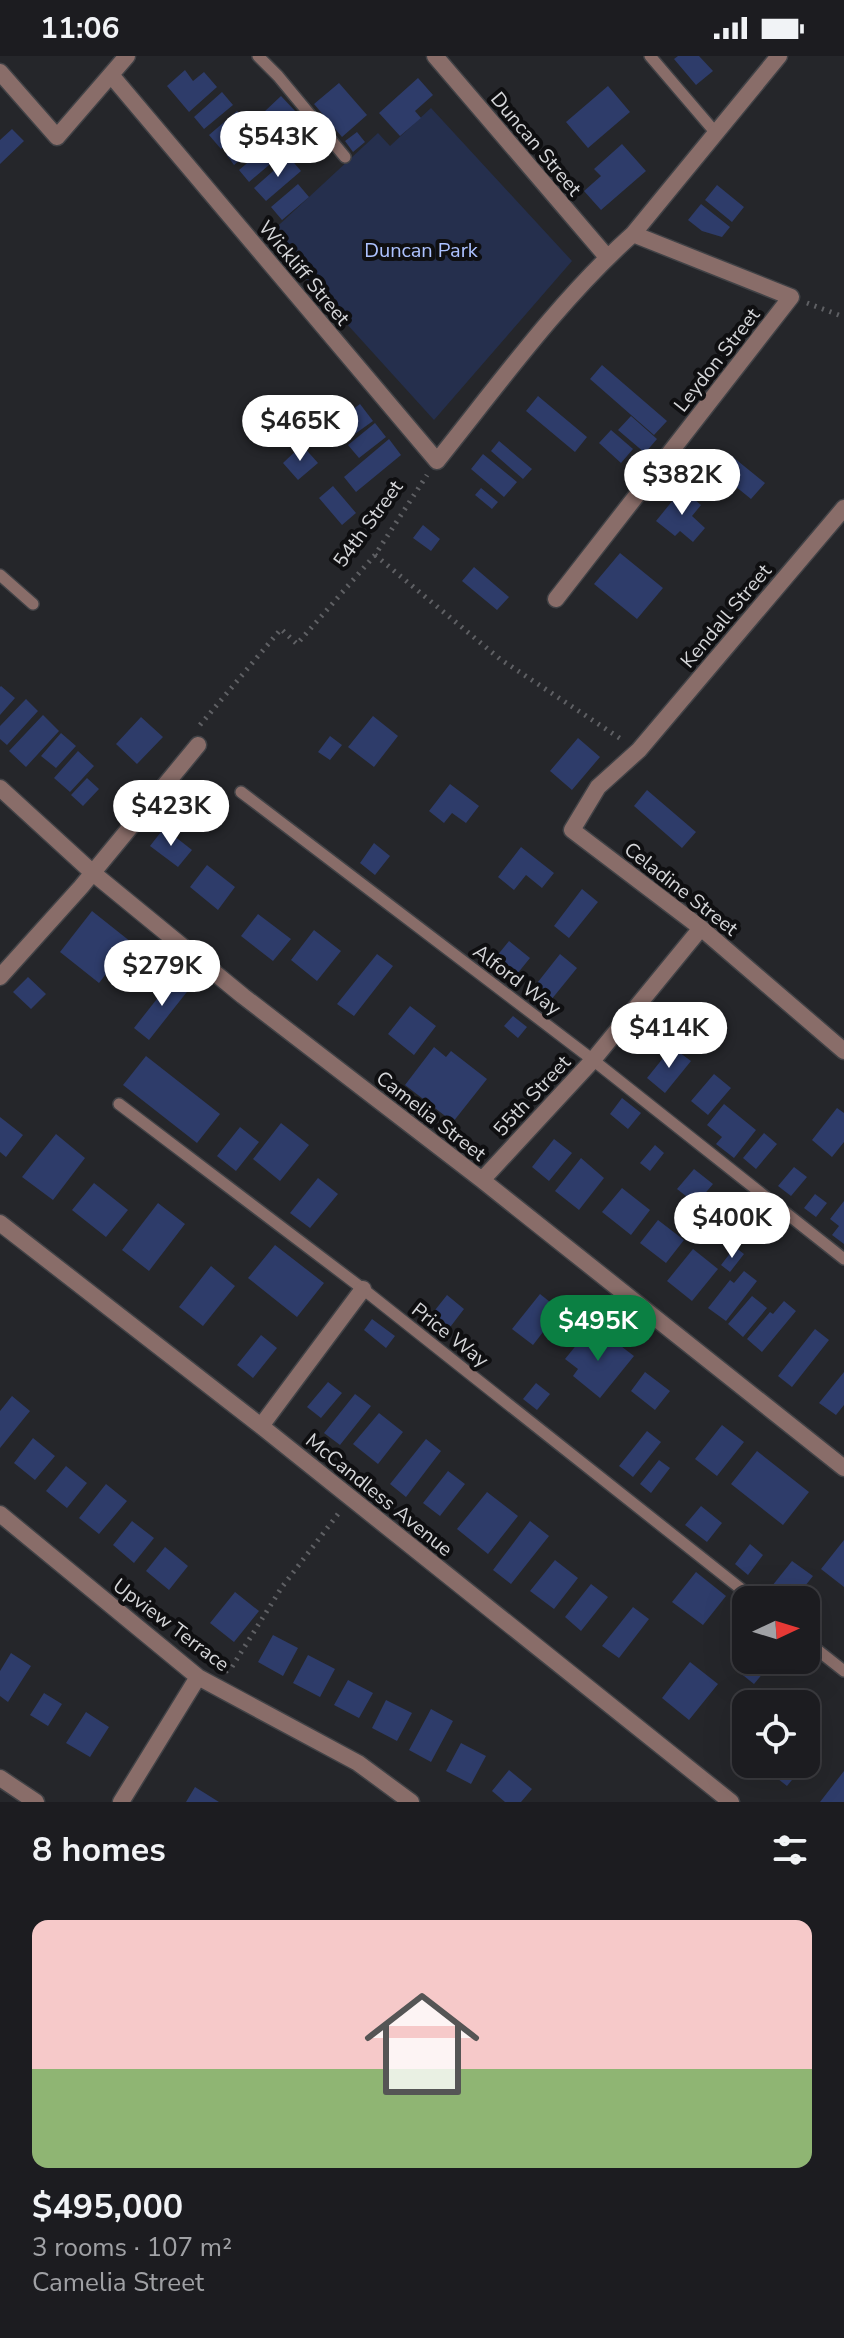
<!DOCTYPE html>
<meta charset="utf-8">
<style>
body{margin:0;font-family:"Nunito Sans",sans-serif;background:#29292d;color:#f1f3f6;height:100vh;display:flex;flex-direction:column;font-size:30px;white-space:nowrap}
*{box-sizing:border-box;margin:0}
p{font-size:26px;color:#a0a1a5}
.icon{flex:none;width:44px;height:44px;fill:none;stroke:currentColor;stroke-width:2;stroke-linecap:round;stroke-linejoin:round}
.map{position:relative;height:1746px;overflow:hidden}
.panel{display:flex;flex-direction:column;background:#1c1c20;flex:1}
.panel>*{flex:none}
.needle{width:52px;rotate:86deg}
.buttons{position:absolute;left:732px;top:1530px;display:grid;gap:16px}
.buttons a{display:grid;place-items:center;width:88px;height:88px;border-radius:16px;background:#1c1c20;box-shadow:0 8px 32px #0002,0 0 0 2px #3a3a3e;font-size:40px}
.price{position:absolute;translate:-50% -68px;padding:0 18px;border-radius:28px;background:#fff;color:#222;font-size:26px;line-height:52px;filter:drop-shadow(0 2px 4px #0008)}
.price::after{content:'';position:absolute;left:50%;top:48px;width:24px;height:18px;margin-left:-12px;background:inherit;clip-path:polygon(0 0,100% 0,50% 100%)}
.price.active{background:#0b8043;color:#fff}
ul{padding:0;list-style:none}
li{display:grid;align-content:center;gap:16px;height:424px;padding:0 32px}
li span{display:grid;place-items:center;height:248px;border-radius:16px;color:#555}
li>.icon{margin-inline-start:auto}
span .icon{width:144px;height:144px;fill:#fffc;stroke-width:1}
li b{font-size:34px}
h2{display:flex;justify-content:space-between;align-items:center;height:96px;padding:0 32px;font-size:34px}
.status{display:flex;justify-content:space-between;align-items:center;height:56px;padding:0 40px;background:#1c1c20;direction:ltr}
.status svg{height:22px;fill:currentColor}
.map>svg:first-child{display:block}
.green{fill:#252f4d}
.building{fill:#2e3c6a}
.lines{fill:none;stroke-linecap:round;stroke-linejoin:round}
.service-casing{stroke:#414246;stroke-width:14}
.minor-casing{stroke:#414246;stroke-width:19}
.tertiary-casing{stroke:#414246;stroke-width:19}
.path{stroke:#5f6064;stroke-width:5;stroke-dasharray:2 6;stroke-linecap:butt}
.service{stroke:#896d69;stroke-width:11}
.minor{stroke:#896d69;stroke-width:16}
.tertiary{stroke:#896d69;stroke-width:16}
.labels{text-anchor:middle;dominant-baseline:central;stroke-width:8;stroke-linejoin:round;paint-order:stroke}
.street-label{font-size:20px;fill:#d5d6d9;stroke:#0f0f11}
.park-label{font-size:20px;fill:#adc2ff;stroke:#0f0f11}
</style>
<div class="status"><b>11:06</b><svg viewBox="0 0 49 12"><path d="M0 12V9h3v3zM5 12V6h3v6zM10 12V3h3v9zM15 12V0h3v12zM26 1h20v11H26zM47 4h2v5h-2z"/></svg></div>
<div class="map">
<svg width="844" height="1746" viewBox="0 0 844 1746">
<rect width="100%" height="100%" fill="#25262a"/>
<path class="green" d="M431,52l141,153 -138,159 -167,-184 111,-103 12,13z"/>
<path class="building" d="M678,0h21l14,15 -17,14 -22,-26z
M185,14l8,11 11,-9 13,15 -28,25 -22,-26z
M418,22l15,17 -18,16 6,7 -21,18 -21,-23z
M339,27l28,32 -25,22 -28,-33z
M608,30l22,26 -42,36 -22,-26z
M222,36l11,13 -29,24 -10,-12z
M281,40l15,16 -11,11 -6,-7 -7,7 -9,-10z
M237,55l12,14 -28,24 -12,-14z
M292,69l10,12 -53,45 -10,-12z
M12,73l12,12 -24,23v-24z
M254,74l9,10 -29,25 -8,-11z
M357,76l8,10 -12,10 -8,-11z
M622,88l24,27 -45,39 -17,-19 17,-15 -7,-7z
M289,101l12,14 -35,30 -12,-13z
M298,128l11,13 -27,23 -11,-13z
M717,129l27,22 -12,15 -27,-22z
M701,148l29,23 -8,10 -20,-6 -14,-11z
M602,309l65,56 -13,14 -64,-56z
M538,340l49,41 -12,15 -49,-41z
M360,348l13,17 -32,23 -12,-17z
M631,360l26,23 -12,14 -27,-23z
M375,367l11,14 -27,21 -11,-13z
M611,374l22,19 -12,14 -22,-20z
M389,383l12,16 -45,37 -12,-15z
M499,385l33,28 -9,10 -32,-28z
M302,389l16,18 -20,17 -15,-17z
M728,397l37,30 -14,16 -37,-30z
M483,398l34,28 -13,15 -33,-28z
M333,430l23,27 -14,12 -23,-27z
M481,432l17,14 -6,7 -17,-14z
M682,433l19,16 -9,11 13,12 -12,14 -13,-11 -5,5 -19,-15z
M423,469l17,14 -9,12 -18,-13z
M620,497l43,35 -26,31 -43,-35z
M474,511l35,30 -12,13 -35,-29z
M1,630l14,12 -15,17v-28z
M26,643l12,12 -31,34 -7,-6v-13z
M43,659l16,16 -33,36 -17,-16z
M373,660l25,20 -24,31 -26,-20z
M141,661l22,20 -26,27 -21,-20z
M61,677l15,13 -20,22 -15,-12z
M330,680l12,9 -12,15 -12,-8z
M578,682l22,19 -28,33 -22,-19z
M78,695l16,15 -24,26 -16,-14z
M87,722l12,11 -16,17 -12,-11z
M450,728l29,22 -13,17 -14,-10 -8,10 -15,-12z
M647,734l49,42 -14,16 -48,-42z
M164,772l28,22 -14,17 -28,-21z
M374,787l16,13 -15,19 -15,-12z
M521,791l33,26 -12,15 -16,-13 -12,15 -16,-13z
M207,809l28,22 -17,23 -28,-23z
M582,833l16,13 -29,36 -15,-12z
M92,855l39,31 -32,41 -39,-31z
M258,858l33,25 -18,22 -32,-25z
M314,874l27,21 -24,30 -26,-21z
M509,885l21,17 -17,21 -21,-17z
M377,898l16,12 -39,50 -17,-12z
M560,898l17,14 -26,32 -17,-13z
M175,920l15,12 -41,52 -15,-12z
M28,921l18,17 -15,15 -18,-17z
M410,950l26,20 -22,29 -26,-21z
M513,960l14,11 -9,11 -14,-12z
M434,991l12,10 5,-6 36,28 -34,43 -48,-37z
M672,991l19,14 -26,32 -18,-15z
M146,1000l74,58 -23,29 -74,-58z
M714,1018l17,14 -23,27 -17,-14z
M622,1042l19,15 -13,16 -18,-15z
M724,1048l32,26 -22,28 -18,-14 6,-7 -15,-12z
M837,1052l7,5v29l-12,15 -20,-17z
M0,1061l23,18 -17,22 -6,-5z
M281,1067l28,22 -29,36 -27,-22z
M240,1071l19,15 -23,29 -19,-15z
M764,1077l13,11 -21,25 -13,-11z
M56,1078l29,24 -32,42 -31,-23z
M554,1083l18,14 -23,28 -17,-14z
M655,1089l9,8 -14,18 -10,-8z
M581,1102l23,20 -25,32 -24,-19z
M794,1111l13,10 -16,19 -13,-10z
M694,1113l19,15 -17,20 -19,-15z
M318,1122l20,16 -28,34 -20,-15z
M94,1127l34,27 -22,27 -34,-27z
M622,1132l28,22 -19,25 -29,-23z
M815,1138l12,9 -11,14 -12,-9z
M844,1145v43l-12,-9 7,-9 -9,-7z
M158,1147l27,21 -36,47 -27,-21z
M658,1164l26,20 -18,23 -26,-20z
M275,1189l49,38 -27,34 -49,-39z
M735,1191l9,7 -14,18 -9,-7z
M693,1193l25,20 -26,32 -25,-20z
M211,1210l24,20 -32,40 -24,-19z
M744,1215l13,10 -31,40 -18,-13 22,-28 4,3z
M540,1238l20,16 -27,35 -21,-16z
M447,1239l17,14 -23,30 -17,-15z
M752,1240l15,12 -24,29 -15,-13z
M784,1245l12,10 -34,41 -15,-13 23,-27 3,2z
M372,1263l23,17 -9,12 -22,-18z
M815,1273l14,11 -37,47 -14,-11z
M587,1276l16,13 6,-8 25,19 -34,42 -27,-22 5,-7 -13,-10z
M261,1279l16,13 -24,30 -16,-13z
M645,1316l25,19 -15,19 -24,-19z
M844,1316v33l-8,10 -17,-12z
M328,1326l14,11 -21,25 -14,-11z
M536,1327l14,11 -13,16 -14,-11z
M355,1338l16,12 -31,39 -16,-12z
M12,1340l18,15 -30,37v-37z
M379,1357l24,19 -25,32 -25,-20z
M722,1369l22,17 -27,34 -22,-17z
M647,1375l14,11 -28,35 -14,-11z
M33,1382l22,18 -20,24 -21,-17z
M426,1383l15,12 -35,46 -16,-13z
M757,1395l52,41 -26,33 -52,-41z
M659,1404l11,8 -19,25 -11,-9z
M66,1410l21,17 -20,25 -21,-17z
M448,1415l17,13 -25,32 -17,-13z
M106,1428l21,17 -28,33 -20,-16z
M487,1436l31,24 -30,38 -31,-25z
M701,1450l21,17 -15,19 -22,-17z
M132,1465l22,17 -20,25 -21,-18z
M530,1465l19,15 -38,48 -18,-14z
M844,1484v47l-23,-18z
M750,1488l13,11 -15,20 -13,-11z
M165,1491l23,19 -19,24 -23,-19z
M555,1504l23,18 -24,31 -24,-18z
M792,1505l21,15 -19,24h-15l-11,-9z
M696,1516l30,24 -23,29 -31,-23z
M591,1528l17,13 -27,34 -16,-14z
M235,1536l24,19 -25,31 -24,-19z
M633,1551l16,12 -30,39 -17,-12z
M746,1568v27l-14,-11z
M273,1579l25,13 -15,28 -25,-14z
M11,1597l20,13 -23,36 -8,-6v-25z
M308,1599l27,14 -15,28 -27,-14z
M749,1604h25l-20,24 -15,-12z
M690,1606l28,22 -29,36 -27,-22z
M348,1624l25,13 -14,25 -25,-13z
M44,1637l18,11 -14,22 -18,-11z
M386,1644l26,13 -15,28 -25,-13z
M431,1653l22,12 -22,41 -22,-12z
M86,1656l23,15 -19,30 -24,-14z
M461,1687l25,13 -15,28 -25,-13z
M759,1708h46l-18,22z
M509,1714l23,19 -11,13h-16l-13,-11z
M844,1715v31h-24z
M195,1731l24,15h-33z"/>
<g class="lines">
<defs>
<path id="service" d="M258,0l20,20 67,81
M650,0l65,76
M0,519l33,29
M241,736l352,268 251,199
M119,1048l244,185 392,311
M806,1585l38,30"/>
<path id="minor" d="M435,0l172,201
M0,16l57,65 70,-81
M111,19l326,386c61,-76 123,-162 196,-227l146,-178
M844,452l-205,242 -41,37 -26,43 129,98 143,123
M556,543l235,-302 -158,-63
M0,732l93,85 150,123 239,184 362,288
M0,921l81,-90 117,-142
M482,1124l111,-120 108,-132
M0,1167l261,203 470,376
M261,1370l102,-137
M0,1458l198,163 160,86 53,39
M121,1746l77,-125"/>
<path id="tertiary" d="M0,1722l36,24"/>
</defs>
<use href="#service" class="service-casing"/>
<use href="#minor" class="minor-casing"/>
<use href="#tertiary" class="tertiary-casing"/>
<path class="path" d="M807,247l37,14
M375,499l125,104 121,80
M200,669l81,-96 16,15 78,-89 52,-80
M226,1615l4,-1 52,-83 56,-73"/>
<use href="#service" class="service"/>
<use href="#minor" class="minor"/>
<use href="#tertiary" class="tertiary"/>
</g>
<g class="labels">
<g class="street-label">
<text transform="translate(536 88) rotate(50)">Duncan Street</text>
<text transform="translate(304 217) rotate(50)">Wickliff Street</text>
<text transform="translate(717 304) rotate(-52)">Leydon Street</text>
<text transform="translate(368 468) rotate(-54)">54th Street</text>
<text transform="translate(726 560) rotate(-50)">Kendall Street</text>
<text transform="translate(681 833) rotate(38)">Celadine Street</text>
<text transform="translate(517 924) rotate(37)">Alford Way</text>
<text transform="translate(532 1040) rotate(-47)">55th Street</text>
<text transform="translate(431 1060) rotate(38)">Camelia Street</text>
<text transform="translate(450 1279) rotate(38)">Price Way</text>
<text transform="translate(379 1439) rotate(39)">McCandless Avenue</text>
<text transform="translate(171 1569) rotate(37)">Upview Terrace</text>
</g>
<g class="park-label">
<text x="421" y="194">Duncan Park</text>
</g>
</g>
</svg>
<div class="buttons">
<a><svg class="needle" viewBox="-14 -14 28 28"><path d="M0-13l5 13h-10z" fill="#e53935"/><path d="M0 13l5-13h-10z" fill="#a0a1a5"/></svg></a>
<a><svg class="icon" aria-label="locate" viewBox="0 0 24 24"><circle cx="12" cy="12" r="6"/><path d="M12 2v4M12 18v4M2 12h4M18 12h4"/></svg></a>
</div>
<b class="price" style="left:278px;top:123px">$543K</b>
<b class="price" style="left:300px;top:407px">$465K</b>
<b class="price" style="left:682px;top:461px">$382K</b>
<b class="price" style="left:171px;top:792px">$423K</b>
<b class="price" style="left:162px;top:952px">$279K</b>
<b class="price" style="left:669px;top:1014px">$414K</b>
<b class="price" style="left:732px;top:1204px">$400K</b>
<b class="price active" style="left:598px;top:1307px">$495K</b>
</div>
<section class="panel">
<h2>8 homes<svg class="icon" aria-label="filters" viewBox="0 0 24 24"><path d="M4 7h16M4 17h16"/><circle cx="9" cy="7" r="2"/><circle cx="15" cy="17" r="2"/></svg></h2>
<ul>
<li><span style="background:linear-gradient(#f6c9c9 60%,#8fb573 0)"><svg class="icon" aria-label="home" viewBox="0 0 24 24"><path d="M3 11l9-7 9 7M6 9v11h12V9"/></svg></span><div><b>$495,000</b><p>3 rooms · 107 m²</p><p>Camelia Street</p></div></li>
</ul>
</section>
